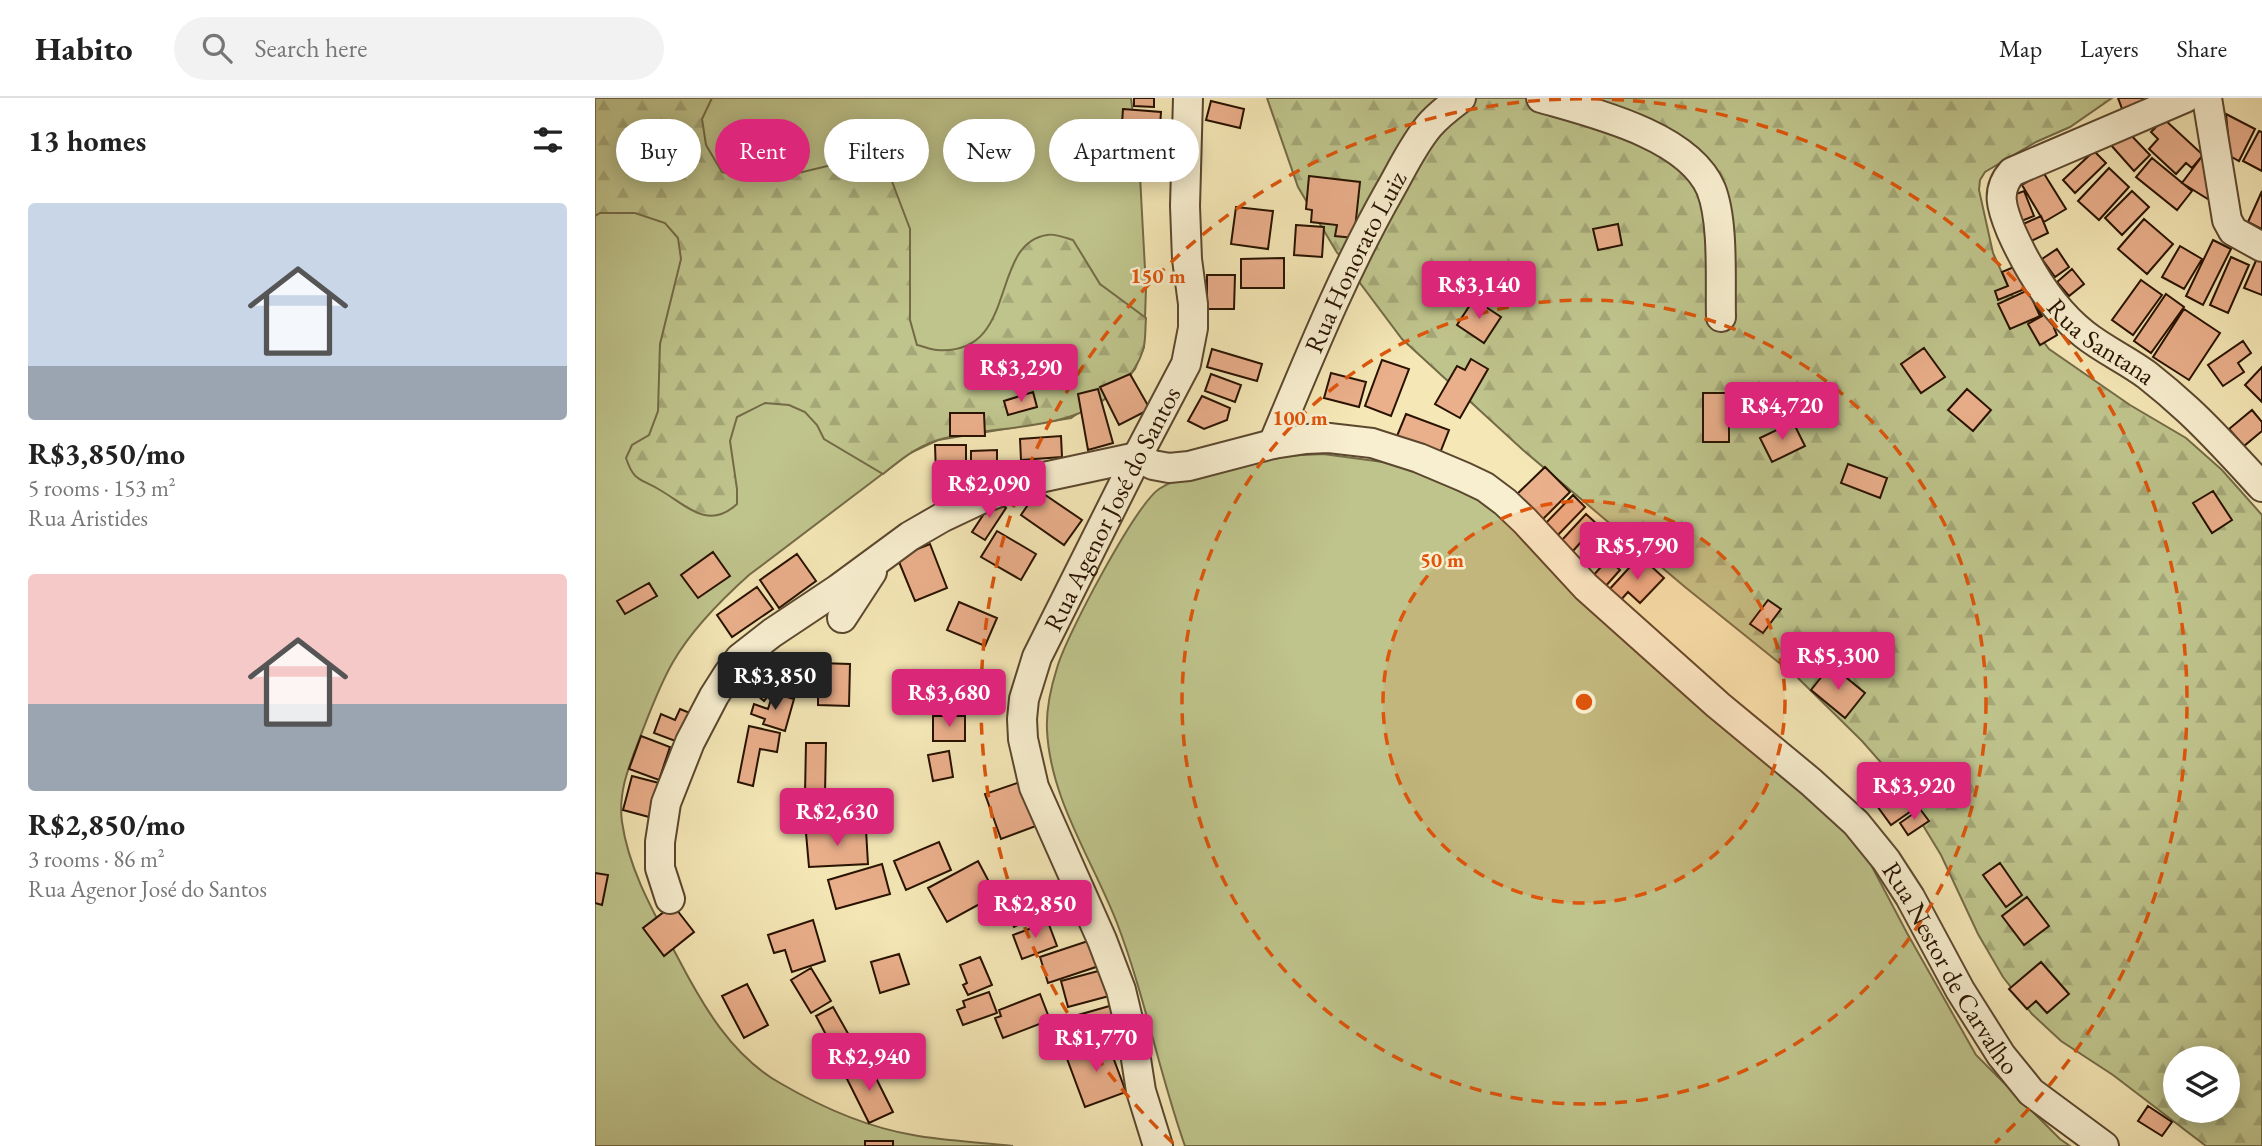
<!DOCTYPE html>
<meta charset="utf-8">
<style>
body{margin:0;font-family:"EB Garamond",serif;background:#f2f2f2;color:#222;height:100vh;display:flex;flex-direction:column;font-size:26px;white-space:nowrap}
*{box-sizing:border-box;margin:0}
p{font-size:23px;color:#767676}
.icon{flex:none;width:38px;height:38px;fill:none;stroke:currentColor;stroke-width:2;stroke-linecap:round;stroke-linejoin:round}
.map{position:relative;flex:1;overflow:hidden}
.drawer{display:flex;flex-direction:column;background:#fff;width:595px}
.drawer>*{flex:none}
.top-card{position:absolute;left:21px;top:21px;width:665px;height:63px;display:flex;gap:14px}
.fabs{position:absolute;left:1568px;top:948px;display:grid;gap:14px}
.fabs a{display:grid;place-items:center;width:77px;height:77px;border-radius:50%;background:#fff;box-shadow:0 4px 18px #0003;font-size:35px}
.price{position:absolute;translate:-50% -60px;padding:0 16px;border-radius:7px;background:#db2777;color:#fff;font-size:23px;line-height:46px;filter:drop-shadow(0 2px 4px #0008)}
.price::after{content:'';position:absolute;left:50%;top:42px;width:21px;height:16px;margin-left:-10px;background:inherit;clip-path:polygon(0 0,100% 0,50% 100%)}
.price.selected{background:#222;color:#fff}
ul{padding:0;list-style:none}
li{display:grid;align-content:center;gap:14px;height:371px;padding:0 28px}
li span{display:grid;place-items:center;height:217px;border-radius:7px;color:#555}
li>.icon{margin-inline-start:auto}
span .icon{width:126px;height:126px;fill:#fffc;stroke-width:1}
li b{font-size:30px}
h2{display:flex;justify-content:space-between;align-items:center;height:84px;padding:0 28px;font-size:30px}
.pill{padding:0 24px;border-radius:32px;background:#fff;box-shadow:0 4px 18px #0003;font-size:24px;line-height:63px}
.pill.selected{background:#db2777;color:#fff}
header{display:flex;align-items:center;gap:42px;box-sizing:border-box;height:98px;padding:0 35px;background:#fff;border-bottom:2px solid #e0e0e0}
header strong{font-size:33px}
nav{display:flex;gap:38px;margin-inline-start:auto;font-size:24px}
.search{width:490px;height:63px;background:#f2f2f2;display:flex;align-items:center;gap:18px;box-sizing:border-box;padding:0 24px;border-radius:38px;color:#767676;font-size:26px}
main{display:flex;flex:1;min-height:0}
.map>svg:first-child{display:block}
.green{fill:#bfc48c;stroke:#746b46;stroke-width:2}
.forest{fill:url(#forest-firs);stroke:#746b46;stroke-width:2;fill-rule:evenodd}
.building{fill:#eaaf8b;stroke:#281200;stroke-width:2}
.lines{fill:none;stroke-linecap:round;stroke-linejoin:round}
.minor-casing{stroke:#5b472e;stroke-width:32}
.minor{stroke:#f8efd0;stroke-width:28}
.ring{fill:none;stroke:#de550b;stroke-width:3.5;stroke-dasharray:12 9}
.labels{text-anchor:middle;dominant-baseline:central;stroke-width:5;stroke-linejoin:round;paint-order:stroke}
.street-label{font-size:26px;fill:#281200;stroke:#f8efd0}
.centre{fill:#de550b;stroke:#f8efd0;stroke-width:3.5}
.ring-label{font-size:21px;text-anchor:middle;font-weight:bold;fill:#de550b;stroke:#f8efd0;stroke-width:5;stroke-linejoin:round;paint-order:stroke}
</style>
<header>
<strong>Habito</strong>
<div class="search"><svg class="icon" aria-label="search" viewBox="0 0 24 24"><circle cx="10" cy="10" r="6"/><path d="M15 15l6 6"/></svg>Search here</div>
<nav><a>Map</a><a>Layers</a><a>Share</a></nav>
</header>
<main>
<section class="drawer">
<h2>13 homes<svg class="icon" aria-label="filters" viewBox="0 0 24 24"><path d="M4 7h16M4 17h16"/><circle cx="9" cy="7" r="2"/><circle cx="15" cy="17" r="2"/></svg></h2>
<ul>
<li><span style="background:linear-gradient(#c9d6e8 75%,#9aa5b1 0)"><svg class="icon" aria-label="home" viewBox="0 0 24 24"><path d="M3 11l9-7 9 7M6 9v11h12V9"/></svg></span><div><b>R$3,850/mo</b><p>5 rooms · 153 m²</p><p>Rua Aristides</p></div></li>
<li><span style="background:linear-gradient(#f6c9c9 60%,#9aa5b1 0)"><svg class="icon" aria-label="home" viewBox="0 0 24 24"><path d="M3 11l9-7 9 7M6 9v11h12V9"/></svg></span><div><b>R$2,850/mo</b><p>3 rooms · 86 m²</p><p>Rua Agenor José do Santos</p></div></li>
</ul>
</section>
<div class="map">
<svg width="1667" height="1048" viewBox="0 0 1667 1048">
<defs>
<pattern id="forest-firs" width="22" height="20" patternUnits="userSpaceOnUse" patternTransform="scale(1.75)"><rect width="22" height="20" fill="#bfc48c"/><path d="M5 1l3.5 6h-7zM16 11l3.5 6h-7z" fill="#a4a777"/></pattern>
</defs>
<rect width="100%" height="100%" fill="#f5e7b6"/>
<filter id="stains"><feTurbulence type="fractalNoise" baseFrequency=".00286" numOctaves="4"/><feColorMatrix values="0 0 0 0 .2 0 0 0 0 .09 0 0 0 0 .02 0 0 0 .5 -.17"/></filter>
<radialGradient id="worn" r=".72"><stop offset=".6" stop-color="#630" stop-opacity="0"/><stop offset="1" stop-color="#630" stop-opacity=".3"/></radialGradient>
<path class="green" d="M0,0h536l9,78 6,112 -2,59 -9,22 -8,10 -56,39 -133,22 -28,13 -161,122c-28,25 -57,54 -76,87 -14,24 -24,52 -34,78 -10,26 -21,52 -17,82 7,49 33,93 56,136 25,48 54,98 102,125 41,24 86,44 133,52 32,6 66,7 100,11h-418z
M728,356l60,8 31,9 67,28 361,327 27,35 38,72 69,122 84,84 10,7h-885c-26,-73 -40,-150 -68,-223 -24,-62 -67,-124 -70,-193 -1,-20 4,-43 10,-62 9,-32 78,-162 102,-179 13,-9 29,-11 44,-15 21,-6 41,-13 62,-16 19,-3 39,-3 58,-4z"/>
<path class="forest" d="M0,0h117l-10,21 4,26 16,27 30,7 38,-4 79,-19 19,15 22,58v91l7,25c6,1 14,5 20,5 83,6 51,-106 110,-115 7,-2 19,3 26,5l27,44 46,34c-1,11 0,22 -3,32 -4,14 -13,26 -23,36 -47,49 -121,37 -182,54 -22,7 -38,20 -55,34l-59,-35 -7,-14 -12,-13 -16,-7 -24,-2 -28,14 -7,24 7,48v15c-29,27 -51,1 -77,-14 -20,-12 -26,-8 -34,-32l6,-13 17,-10 9,-24 2,-67 21,-85 -3,-21 -13,-15 -30,-10h-35l-5,3z
M672,0h845l-42,29 -34,15 -51,30 -5,8 -1,10 14,63 25,55 31,41 81,56 56,33 36,32 40,45v631h-56l-93,-71 -52,-34 -29,-27 -29,-37 -25,-43 -37,-79 -31,-51 -26,-38 -22,-25 -64,-63 -113,-91 -162,-137 -121,-111 -66,-88 -38,-64zM1580,961h53v52h-53z"/>
<path class="building" d="M539,0h20v9l-20,-1z
M1523,0h50l-44,16z
M616,3l33,8 -4,19 -34,-8z
M528,11l38,3 -2,29 -38,-3z
M1631,16l29,15 -16,32 -9,-5z
M1569,21l39,36 -11,13 -6,-5 -10,11 -27,-25 9,-10 -7,-7z
M1531,32l24,25 -16,16 -24,-27z
M1664,33l3,1v39l-19,-10z
M1499,53l12,12 -31,30 -12,-13z
M1608,57l8,46 -29,-18z
M1557,60l40,33 -15,19 -41,-33z
M1514,70l20,19 -30,33 -21,-19z
M1448,74l23,37 -22,13 -22,-37z
M714,78l51,6 -6,56 -19,-2 2,-11 -26,-3 1,-12 -6,-1z
M1429,93l10,25 -15,6 -11,-25z
M1537,93l17,16 -27,28 -17,-17z
M1667,93v38l-14,-7z
M641,109l37,4 -5,38 -37,-5z
M1446,118l7,17 -19,9 -8,-17z
M1549,121l29,25 -26,30 -29,-25z
M1023,126l4,21 -24,5 -5,-21z
M701,127l28,2 -2,30 -28,-2z
M1618,142l18,9 -28,56 -17,-9z
M1585,148l22,13 -18,30 -22,-12z
M1462,151l12,18 -14,10 -13,-18z
M1663,158l4,1v38l-18,-7z
M1636,159l18,8 -21,48 -18,-8z
M689,160v30h-43v-29z
M1428,165l9,23 -34,14 -3,-9 13,-5 -6,-14z
M1477,171l12,15 -15,12 -12,-14z
M612,177h28l-1,34h-27z
M1546,182l21,15 -29,40 -21,-15z
M1433,192l12,26 -30,13 -12,-25z
M1571,196l18,13 -33,46 -17,-12z
M879,201l27,18 -17,26 -27,-18z
M1450,201l15,26 -6,3 3,7 -17,10 -12,-21 14,-8 -6,-12z
M1589,211l36,24 -31,47 -36,-23z
M1648,243l8,12 -13,10 6,9 -21,14 -15,-21z
M1329,250l21,29 -24,16 -20,-29z
M617,251l50,15 -5,17 -50,-14z
M876,261l17,10 -28,49 -25,-14 22,-38 8,4z
M787,262l27,9 -18,47 -26,-10z
M1667,269v35l-17,-17z
M736,275l35,9 -7,25 -35,-9z
M535,276l20,35 -31,16 -19,-38z
M616,276l30,11 -6,17 -30,-11z
M503,291l15,54 -25,7 -10,-56z
M1372,291l24,21 -18,21 -25,-21z
M438,294l4,15 -29,8 -4,-14z
M1108,295h26v49h-26z
M607,298l28,12 -3,12 -23,9 -16,-8z
M1657,312l10,12v9l-18,15 -15,-17z
M355,315h34l1,23h-35z
M811,316l43,16 -9,23 -43,-17z
M1198,324l12,24 -33,16 -12,-24z
M466,338l1,21 -41,3 -1,-21z
M340,347h31v29h-30z
M402,352v24h-26v-23z
M1253,366l39,14 -7,20 -39,-15z
M950,369l25,25 -29,29 -26,-25z
M443,392l44,30 -18,25 -43,-30z
M1618,393l19,29 -20,13 -19,-30z
M978,397l12,12 -29,30 -12,-12z
M398,402l13,8 -21,32 -13,-8z
M991,416l11,10 -24,27 -11,-11z
M402,433l39,23 -15,26 -40,-23z
M335,446l17,44 -32,13 -18,-44z
M118,454l17,24 -32,22 -17,-23z
M202,456l19,27 -37,27 -19,-28z
M1045,458l24,22 -24,25 -12,-11 -9,10 -12,-10z
M1013,461l12,11 -16,18 -12,-11z
M54,485l8,13 -32,18 -8,-13z
M162,489l16,22 -41,28 -15,-22z
M1173,502l13,9 -18,24 -13,-9z
M364,504l38,16 -12,28 -38,-16z
M1218,538l16,12 -13,17 -16,-13z
M176,555l19,15 -26,33 -19,-16z
M223,565l32,1 -1,42 -31,-1z
M1236,567l34,28 -20,25 -34,-28z
M338,593h31v21h-31z
M178,595l21,6 -9,32 -22,-7 2,-5 -14,-5 3,-10 14,5z
M85,611l10,4 -12,29 -24,-9 7,-19 14,6z
M338,618h32v25h-32z
M154,628l31,7 -3,19 -17,-3 -7,37 -15,-4z
M46,638l29,11 -11,33 -30,-11z
M211,645h20l-1,51h-20z
M354,653l4,26 -20,4 -5,-26z
M1337,671l14,19 -20,15 -14,-19z
M37,678l27,7 -10,34 -26,-7z
M425,684l16,44 -35,13 -16,-45z
M1300,685l19,26 -23,16 -19,-26z
M209,700l52,4 -1,22 -53,-4z
M1325,711l9,12 -21,14 -8,-12z
M271,732l2,34 -59,3 -3,-34z
M344,744l12,28 -45,20 -12,-29z
M383,763l18,34 -49,27 -19,-34z
M1405,765l22,32 -16,12 -23,-32z
M287,766l8,30 -54,15 -8,-29z
M0,775l13,2 -6,30 -7,-2z
M434,789l13,26 -28,14 -14,-26z
M1432,799l22,29 -25,19 -22,-29z
M78,807l21,27 -30,24 -21,-28z
M218,822l12,41 -33,11 -7,-22 -11,3 -6,-18z
M453,824l9,24 -35,13 -9,-24z
M496,842l8,26 -51,17 -8,-26z
M304,856l10,30 -29,9 -9,-31z
M385,859l12,28 -24,10 -5,-10 4,-2 -7,-18z
M1446,864l28,32 -22,19 -11,-12 -9,8 -18,-20z
M216,870l20,33 -20,12 -20,-33z
M507,872l7,26 -41,11 -7,-26z
M152,886l21,41 -24,13 -22,-42z
M394,894l8,21 -34,12 -6,-15 8,-3 -2,-6z
M445,896l10,26 -47,18 -8,-20 6,-2 -2,-6z
M518,907l6,25 -35,9 -6,-24z
M238,909l17,30 -18,9 -16,-30z
M477,927l6,19 -29,9 -6,-18z
M512,943l19,51 -41,15 -19,-51z
M273,964l25,50 -24,11 -25,-50z
M1553,1008l24,16 -10,14 -24,-15z
M270,1043h28v5h-28z"/>
<g class="lines">
<defs>
<g id="minor">
<path d="M946,0c52,15 147,37 170,91 13,33 9,92 10,128"/>
<path id="s1" d="M1590,0l-173,74c-17,19 -10,37 -1,59 17,38 40,77 73,103 20,16 43,26 63,41 14,11 28,23 41,35 26,24 50,51 74,77"/>
<path d="M1612,0l20,122 6,11 29,16"/>
<path id="s2" d="M678,346c36,-86 71,-173 117,-254 12,-21 23,-45 39,-64 9,-11 20,-19 32,-28"/>
<path d="M247,520l30,-46"/>
<path id="s3" d="M75,801l-10,-31v-26l6,-39 24,-61 24,-46 14,-22 12,-16 32,-25 66,-44 72,-53 33,-19 36,-17 51,-20 107,-23 16,8 16,3 20,-2 84,-22 33,-5 23,-1 43,5 47,15 45,19 21,10 20,15 20,19 61,66 132,118 93,77 45,41 30,37 24,37 50,93 41,65 30,37 73,54"/>
<path id="s4" d="M563,1048l-17,-55 -8,-51 -12,-50 -19,-50 -68,-153 -11,-48 -1,-20 2,-20 13,-42 100,-200 49,-93 7,-36v-24l-6,-45 -2,-53 3,-108"/>
</g>
</defs>
<use href="#minor" class="minor-casing"/>
<use href="#minor" class="minor"/>
</g>
<circle cx="989" cy="604" r="201" fill="#de550b" fill-opacity=".12"/>
<g class="ring">
<circle cx="989" cy="604" r="201"/>
<circle cx="989" cy="604" r="402"/>
<path d="M578 1045A603 603 0 1 1 1400 1045"/>
</g>
<g class="labels">
<g class="street-label">
<text stroke="none"><textPath href="#s2" startOffset="200">Rua Honorato Luiz</textPath></text>
<text stroke="none"><textPath href="#s1" startOffset="397">Rua Santana</textPath></text>
<text stroke="none"><textPath href="#s4" startOffset="681">Rua Agenor José do Santos</textPath></text>
<text stroke="none"><textPath href="#s3" startOffset="1750">Rua Nestor de Carvalho</textPath></text>
</g>
</g>
<circle cx="989" cy="604" r="10" class="centre"/>
<g class="ring-label">
<text x="563" y="185">150 m</text>
<text x="705" y="327">100 m</text>
<text x="847" y="469">50 m</text>
</g>
<rect width="100%" height="100%" filter="url(#stains)"/>
<rect width="100%" height="100%" fill="url(#worn)"/>
</svg>
<div class="fabs">
<a><svg class="icon" aria-label="layers" viewBox="0 0 24 24"><path d="M12 4l9 5-9 5-9-5zM3 14l9 5 9-5"/></svg></a>
</div>
<b class="price" style="left:884px;top:223px">R$3,140</b>
<b class="price" style="left:426px;top:306px">R$3,290</b>
<b class="price" style="left:1187px;top:344px">R$4,720</b>
<b class="price" style="left:394px;top:422px">R$2,090</b>
<b class="price" style="left:1042px;top:484px">R$5,790</b>
<b class="price" style="left:1243px;top:594px">R$5,300</b>
<b class="price selected" style="left:180px;top:614px">R$3,850</b>
<b class="price" style="left:354px;top:631px">R$3,680</b>
<b class="price" style="left:1319px;top:724px">R$3,920</b>
<b class="price" style="left:242px;top:750px">R$2,630</b>
<b class="price" style="left:440px;top:842px">R$2,850</b>
<b class="price" style="left:501px;top:976px">R$1,770</b>
<b class="price" style="left:274px;top:995px">R$2,940</b>
<div class="top-card">
<a class="pill">Buy</a>
<a class="pill selected">Rent</a>
<a class="pill">Filters</a>
<a class="pill">New</a>
<a class="pill">Apartment</a>
</div>
</div>
</main>
